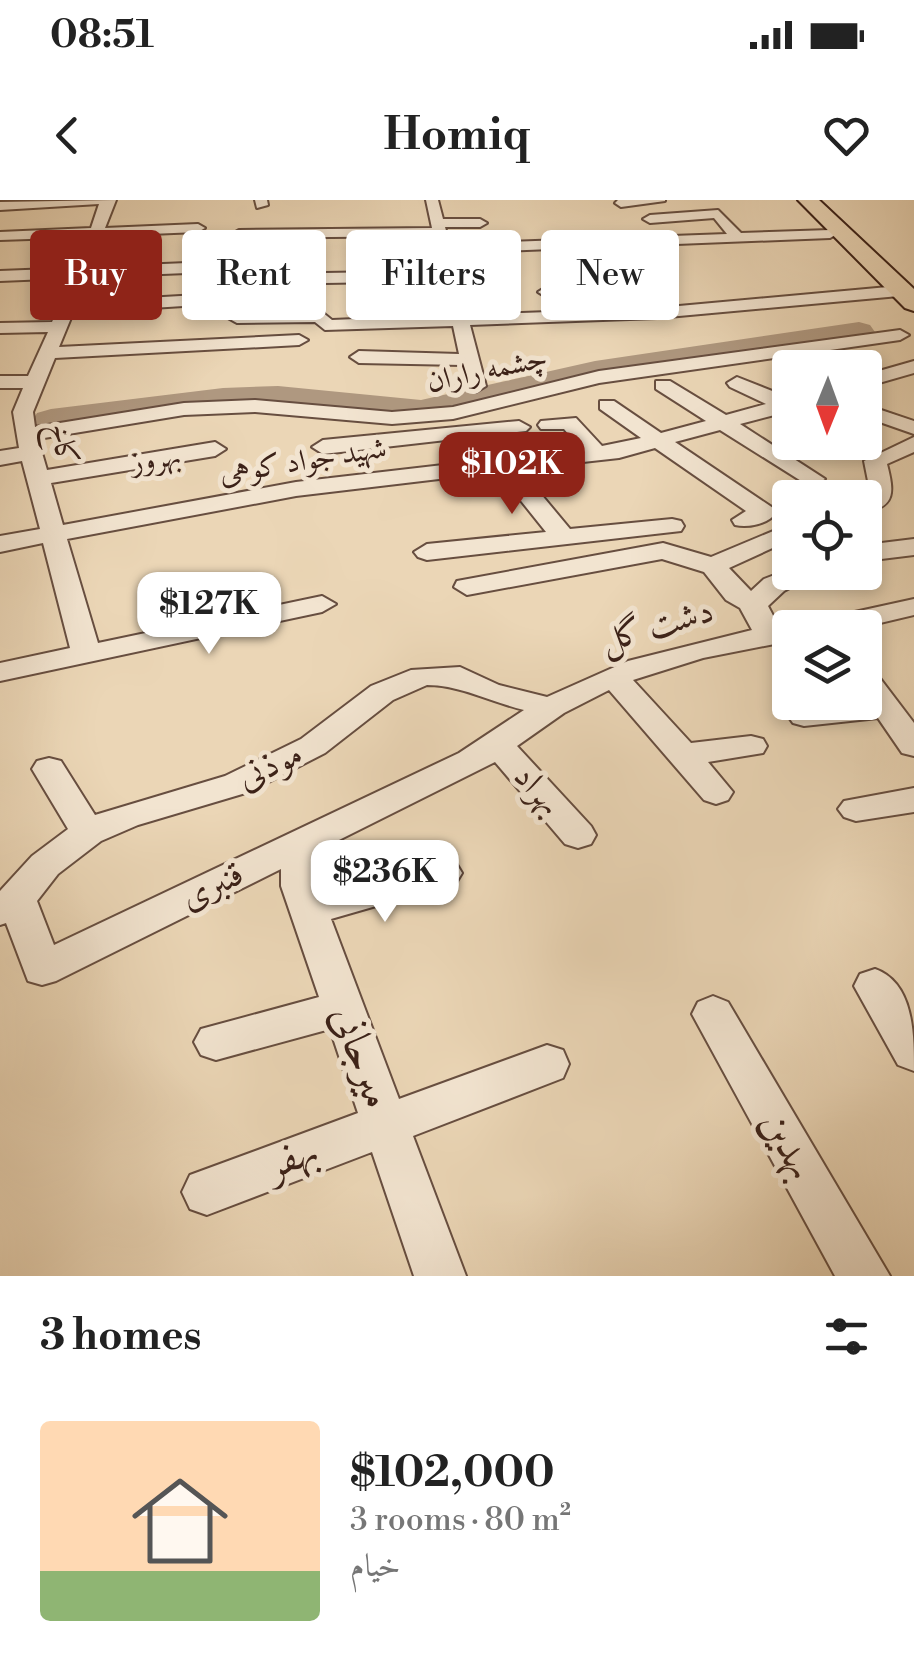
<!DOCTYPE html>
<meta charset="utf-8">
<style>
body{margin:0;font-family:"Libre Bodoni",Amiri,serif;background:#f6f6f6;color:#222;height:100vh;display:flex;flex-direction:column;font-size:38px;white-space:nowrap}
*{box-sizing:border-box;margin:0}
p{font-size:32px;color:#767676}
.icon{flex:none;width:55px;height:55px;fill:none;stroke:currentColor;stroke-width:2;stroke-linecap:round;stroke-linejoin:round}
.map{position:relative;height:1076px;overflow:hidden}
.panel{display:flex;flex-direction:column;background:#fff;flex:1}
.panel>*{flex:none}
.hud{position:absolute;left:30px;top:30px;width:855px;height:90px;display:flex;gap:20px}
.needle{width:65px;rotate:181deg}
.fabs{position:absolute;left:772px;top:150px;display:grid;gap:20px}
.fabs a{display:grid;place-items:center;width:110px;height:110px;border-radius:10px;background:#fff;box-shadow:0 5px 15px #0003;font-size:50px}
.price{position:absolute;translate:-50% -85px;padding:0 22px;border-radius:20px;background:#fff;color:#222;font-size:32px;line-height:65px;filter:drop-shadow(0 2px 5px #0008)}
.price::after{content:'';position:absolute;left:50%;top:60px;width:30px;height:22px;margin-left:-15px;background:inherit;clip-path:polygon(0 0,100% 0,50% 100%)}
.price.current{background:#8f2418;color:#fff}
ul{padding:0;list-style:none}
li{display:flex;align-items:center;gap:30px;height:250px;padding:0 40px}
li+li{border-top:2px solid #e0e0e0}
li span{display:grid;place-items:center;flex:none;width:280px;height:200px;border-radius:10px;color:#555}
li>.icon{margin-inline-start:auto}
span .icon{width:120px;height:120px;fill:#fffc;stroke-width:1}
li b{font-size:42px}
h2{display:flex;justify-content:space-between;align-items:center;height:120px;padding:0 40px;font-size:42px}
.pill{padding:0 35px;border-radius:10px;background:#fff;box-shadow:0 5px 15px #0003;font-size:35px;line-height:90px}
.pill.current{background:#8f2418;color:#fff}
.status{display:flex;justify-content:space-between;align-items:center;height:70px;padding:0 50px;background:#fff;direction:ltr}
.status svg{height:28px;fill:currentColor}
header{display:flex;justify-content:space-between;align-items:center;height:130px;padding:0 40px;background:#fff;font-size:45px;font-weight:700}
.map>svg:first-child{display:block}
.lines{fill:none;stroke-linecap:round;stroke-linejoin:round}
.river{fill:#af9880;fill-rule:evenodd}
.street-casing{stroke:#674e40;stroke-width:4}
.primary-casing{stroke:#3b2118;stroke-width:4}
.street{fill:#f2e4d0;fill-rule:evenodd}
.primary{fill:#ebd6b6;fill-rule:evenodd}
.labels{text-anchor:middle;dominant-baseline:central;stroke-width:10;stroke-linejoin:round;paint-order:stroke}
.far-street-label{font-size:30px;fill:#3b2118;stroke:#f2e4d0}
.street-label{font-size:35px;fill:#3b2118;stroke:#f2e4d0}
.near-street-label{font-size:42px;fill:#3b2118;stroke:#f2e4d0}
</style>
<div class="status"><b>08:51</b><svg viewBox="0 0 49 12"><path d="M0 12V9h3v3zM5 12V6h3v6zM10 12V3h3v9zM15 12V0h3v12zM26 1h20v11H26zM47 4h2v5h-2z"/></svg></div>
<header><svg class="icon" aria-label="back" viewBox="0 0 24 24"><path d="M15 5l-7 7 7 7"/></svg>Homiq<svg class="icon" aria-label="heart" viewBox="0 0 24 24"><path d="M12 20l-8-8c-3-5 5-10 8-4 3-6 11-1 8 4z"/></svg></header>
<div class="map">
<svg width="914" height="1076" viewBox="0 0 914 1076">
<rect width="100%" height="100%" fill="#ebd6b6"/>
<filter id="stains"><feTurbulence type="fractalNoise" baseFrequency=".002" numOctaves="4"/><feColorMatrix values="0 0 0 0 .2 0 0 0 0 .09 0 0 0 0 .02 0 0 0 .5 -.17"/></filter>
<radialGradient id="worn" r=".72"><stop offset=".6" stop-color="#630" stop-opacity="0"/><stop offset="1" stop-color="#630" stop-opacity=".3"/></radialGradient>
<g class="lines">
<path class="river" d="M859,122l11,3 5,7 -5,7 -275,44 -174,39 -143,-14 -55,2 -172,23 -14,-4 -5,-8 5,-8 14,-4 172,-21 55,-2 143,14 174,-39z"/>
<defs>
<path id="street" d="M116,0l-11,28 93,-4 7,4 -7,4 -96,4 -10,31 95,-4 8,5 -8,5 -99,4 -11,25 138,-8 8,5 -8,5 -142,9 -14,34 240,-12 9,5 -9,5 -244,13 -22,54 2,15 149,-24 71,-3 137,12 61,-5 146,-36 301,-41 9,5 -9,5 -301,43 -146,36 -61,5 -137,-12 -71,3 -146,24 9,31 168,-28 11,7 -11,7 -164,27 12,42 233,-43 285,-33 -17,-20h-23l-3,-4 3,-4 35,-3 26,28 39,-8 -41,-29v-8h14l47,32 45,-12 -50,-32v-8h14l56,34 40,-11 -36,-17 -3,-4 10,-6 53,21v13l-50,13 85,55 -11,7 -8,-2 -86,-54 -45,12 98,66 3,5c-8,11 -28,15 -41,12l-3,-5 14,-9 -91,-63 -36,10 -99,11 50,60 102,-10 9,2 3,5 -3,5 -254,29 -9,-3 -4,-5 13,-8 119,-12 -48,-60 -202,24 -229,43 31,104 224,-47 14,8 -14,8 -322,69v-18l70,-15 -27,-105 -43,9v-16l40,-7 -18,-68 -22,4v-14l19,-3 -6,-36 10,-24h-23v-12h28l20,-44 -48,1v-10l52,-1 20,-44 -72,3v-10l76,-3 12,-31 -88,3v-8l91,-4 8,-24 -99,6v-8z
M255,0h12l1,5 -11,3z
M426,0h12l5,19h37l7,4 -7,4h-35l5,17 277,-10 -13,-16 -64,5 -7,-4 7,-4 68,-5 23,23 89,-3 7,4 -7,4 -378,15 16,62 189,-7 242,-22 8,5 -8,5 -242,22 -187,7 16,61 -10,6 -10,-6 -4,-21 -103,-2 -9,-6 9,-6 100,3 -6,-28 -128,4 -10,-8 -78,1 -9,-5 9,-5 85,-1 10,8 119,-5 -8,-34 -177,3 -8,-5 8,-5 175,-3 -7,-35 -195,2 -7,-4 7,-4 193,-2z
M618,0h47v1l-44,6 -6,-4z
M663,80l8,5 -2,3 -123,9 -8,-5 8,-5z
M914,161v12l-49,14v-12z
M881,210l33,11v13l-40,-14 -3,-4z
M519,221l11,6 -4,4 -203,23 -11,-7 11,-7z
M914,237v15l-27,12c7,28 9,42 -22,49v-15l5,-7 -6,-30z
M790,324v16l-61,28 22,23 13,-12 26,-10v3h29l-35,19 -16,15 10,19 12,-2 11,5h-11v13l-87,17 -70,22 58,63 60,-7 12,3 4,7 -4,7 -55,9 25,30 -5,8 -12,4 -12,-4 -95,-110 -45,23 -47,33 74,80 5,9 -5,9 -13,4 -13,-4 -70,-82 -172,86 -6,9 5,36 121,-34 13,4 6,10 -6,10 -125,36 68,180 148,-54 16,5 6,14 -6,14 -150,58 53,140h-52l-42,-124 -165,63 -17,-6 -8,-17 8,-17 168,-62 -28,-84 -114,31 -15,-5 -7,-13 7,-13 118,-32 -38,-111v-17l-225,112 -14,4 -14,-4 -22,-58 -6,2v-34l32,-35 36,-27 -36,-60 5,-8 12,-3 12,3 34,54 130,-39 76,-37 70,-53 40,-16 49,-3 39,18 48,12 81,-36 124,-31 -12,-22 -14,-8 -22,-28 -42,-13 -195,36 -13,-8 3,-6 206,-38 48,14zM427,485c33,0 64,17 97,25l-65,43 -405,192 -17,-44 21,-27 43,-33 37,-16 111,-33 76,-39 68,-53z
M914,339v16l-49,6v-16z
M914,399v16l-55,13h-54l4,-6z
M865,470l11,3 38,50v33l-12,-3 -24,-35 -74,8 -11,-3 -5,-7 5,-7 72,-7z
M914,588v24l-58,9 -12,-4 -6,-8 6,-8z
M875,769c39,14 39,65 39,102l-16,-6 -44,-79 6,-12z
M713,796l15,6 162,274h-55l-143,-262 6,-12z"/>
<path id="primary" d="M798,0h21l95,89v22l-9,-3z"/>
</defs>
<use href="#street" class="street-casing"/>
<use href="#primary" class="primary-casing"/>
<use href="#street" class="street"/>
<use href="#primary" class="primary"/>
</g>
<g class="labels">
<g class="far-street-label">
<text transform="translate(487 170) rotate(-12)">چشمه راران</text>
<text transform="translate(63 244) rotate(77)">کاخ</text>
<text transform="translate(156 259) rotate(-9)">بهروز</text>
<text transform="translate(303 261) rotate(-9)">شهید جواد کوهی</text>
</g>
<g class="street-label">
<text transform="translate(657 426) rotate(-16)">دشت گل</text>
<text transform="translate(270 566) rotate(-25)">موذنی</text>
<text transform="translate(538 590) rotate(48)">بهراد</text>
<text transform="translate(212 686) rotate(-26)">قنبری</text>
</g>
<g class="near-street-label">
<text transform="translate(361 857) rotate(70)">میرجانی</text>
<text transform="translate(788 945) rotate(60)">بهدین</text>
<text transform="translate(292 958) rotate(-21)">بهفر</text>
</g>
</g>
<rect width="100%" height="100%" filter="url(#stains)"/>
<rect width="100%" height="100%" fill="url(#worn)"/>
</svg>
<div class="fabs">
<a><svg class="needle" viewBox="-14 -14 28 28"><path d="M0-13l5 13h-10z" fill="#e53935"/><path d="M0 13l5-13h-10z" fill="#767676"/></svg></a>
<a><svg class="icon" aria-label="locate" viewBox="0 0 24 24"><circle cx="12" cy="12" r="6"/><path d="M12 2v4M12 18v4M2 12h4M18 12h4"/></svg></a>
<a><svg class="icon" aria-label="layers" viewBox="0 0 24 24"><path d="M12 4l9 5-9 5-9-5zM3 14l9 5 9-5"/></svg></a>
</div>
<b class="price current" style="left:512px;top:317px">$102K</b>
<b class="price" style="left:209px;top:457px">$127K</b>
<b class="price" style="left:385px;top:725px">$236K</b>
<div class="hud">
<a class="pill current">Buy</a>
<a class="pill">Rent</a>
<a class="pill">Filters</a>
<a class="pill">New</a>
</div>
</div>
<section class="panel">
<h2>3 homes<svg class="icon" aria-label="filters" viewBox="0 0 24 24"><path d="M4 7h16M4 17h16"/><circle cx="9" cy="7" r="2"/><circle cx="15" cy="17" r="2"/></svg></h2>
<ul>
<li><span style="background:linear-gradient(#ffd9b3 75%,#8fb573 0)"><svg class="icon" aria-label="home" viewBox="0 0 24 24"><path d="M3 11l9-7 9 7M6 9v11h12V9"/></svg></span><div><b>$102,000</b><p>3 rooms · 80 m²</p><p>خیام</p></div></li>
</ul>
</section>
